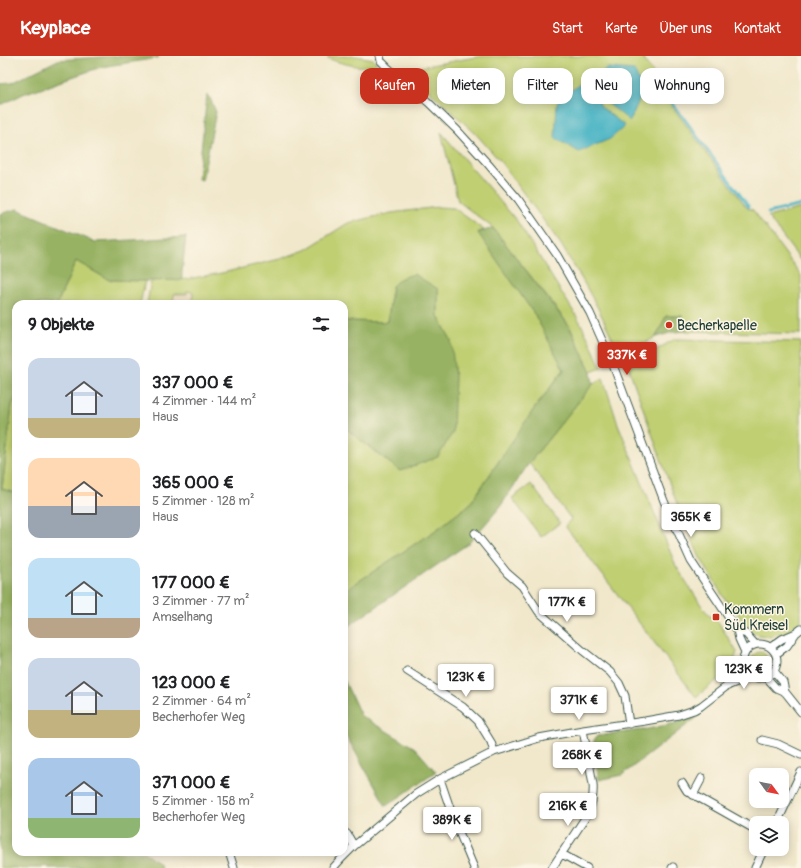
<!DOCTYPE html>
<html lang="de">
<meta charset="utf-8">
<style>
body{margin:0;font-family:Pangolin,sans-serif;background:#f2f2f2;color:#202124;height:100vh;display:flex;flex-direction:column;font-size:15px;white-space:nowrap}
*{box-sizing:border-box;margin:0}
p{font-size:13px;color:#757577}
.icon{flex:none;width:22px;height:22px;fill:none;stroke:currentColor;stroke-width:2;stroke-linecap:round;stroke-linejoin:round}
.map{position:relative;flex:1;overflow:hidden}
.drawer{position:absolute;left:12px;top:244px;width:336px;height:556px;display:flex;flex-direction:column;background:#fff;border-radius:12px;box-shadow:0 2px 10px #0003}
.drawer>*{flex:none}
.hud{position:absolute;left:360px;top:12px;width:380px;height:36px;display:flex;gap:8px}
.needle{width:26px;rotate:122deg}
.tools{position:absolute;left:749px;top:712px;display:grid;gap:8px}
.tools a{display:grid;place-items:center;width:40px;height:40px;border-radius:8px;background:#fff;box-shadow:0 2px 10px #0003;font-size:20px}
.price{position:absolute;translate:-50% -34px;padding:0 9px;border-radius:4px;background:#fff;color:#222;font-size:13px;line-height:26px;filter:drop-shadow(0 1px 2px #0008)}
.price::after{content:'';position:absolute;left:50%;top:24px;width:12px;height:9px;margin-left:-6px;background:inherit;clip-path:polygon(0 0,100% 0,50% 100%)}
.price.current{background:#c8321e;color:#fff}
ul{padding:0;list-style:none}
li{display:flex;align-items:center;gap:12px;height:100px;padding:0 16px}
li span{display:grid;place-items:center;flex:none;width:112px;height:80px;border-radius:12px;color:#555}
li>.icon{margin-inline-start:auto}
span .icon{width:48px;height:48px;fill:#fffc;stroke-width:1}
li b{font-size:17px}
h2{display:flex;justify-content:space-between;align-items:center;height:48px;padding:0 16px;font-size:17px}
.chip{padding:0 14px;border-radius:12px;background:#fff;box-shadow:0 2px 10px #0003;font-size:14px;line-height:36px}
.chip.current{background:#c8321e;color:#fff}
header{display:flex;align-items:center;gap:24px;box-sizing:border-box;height:56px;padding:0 20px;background:#c8321e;color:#fff}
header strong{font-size:19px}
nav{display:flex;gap:22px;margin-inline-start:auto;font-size:14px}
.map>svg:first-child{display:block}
.built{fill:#ebd8ba}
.green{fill:#c0cf72;stroke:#708653}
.forest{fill:#98b264;stroke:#5c784c}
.water{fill:#47b3c4;stroke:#33787c}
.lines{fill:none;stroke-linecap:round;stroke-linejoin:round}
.stream{stroke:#47b3c4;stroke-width:2.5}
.street-casing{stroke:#3e574b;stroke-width:9}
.street{stroke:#fff;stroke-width:7}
.poi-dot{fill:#c8321e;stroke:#fcf5e5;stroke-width:1.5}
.labels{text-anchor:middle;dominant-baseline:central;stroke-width:3;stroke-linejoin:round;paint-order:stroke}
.poi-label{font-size:14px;fill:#1f3d34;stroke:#fcf5e5;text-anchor:start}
</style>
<header>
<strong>Keyplace</strong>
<nav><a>Start</a><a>Karte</a><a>Über uns</a><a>Kontakt</a></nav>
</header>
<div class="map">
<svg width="801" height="812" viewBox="0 0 801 812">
<rect width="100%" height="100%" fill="#fcf5e5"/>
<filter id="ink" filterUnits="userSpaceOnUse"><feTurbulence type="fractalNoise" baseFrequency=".025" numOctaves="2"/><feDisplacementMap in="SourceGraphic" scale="8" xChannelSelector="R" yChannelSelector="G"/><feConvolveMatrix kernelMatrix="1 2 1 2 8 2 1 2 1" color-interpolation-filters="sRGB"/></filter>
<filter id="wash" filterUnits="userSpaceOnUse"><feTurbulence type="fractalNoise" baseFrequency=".012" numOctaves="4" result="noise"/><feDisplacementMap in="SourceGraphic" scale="16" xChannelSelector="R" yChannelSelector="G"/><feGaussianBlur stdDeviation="0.9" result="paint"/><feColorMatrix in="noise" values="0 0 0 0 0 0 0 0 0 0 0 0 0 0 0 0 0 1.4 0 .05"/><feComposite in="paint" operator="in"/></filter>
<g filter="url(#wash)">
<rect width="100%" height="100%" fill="#f1e8cc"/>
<path class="built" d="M187,235h6v13h-20l1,-10h13z"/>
<path class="green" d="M330,0h26l17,3 4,4c-13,8 -36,0 -50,-5z
M482,0h159l33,45 -2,5 75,102 6,2 48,65v59l-114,-3 -5,-15h-16l-10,21 -36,18 -21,-45 -16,-29 -23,-38 -60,-82 -25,-28 -49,-45 -6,-21z
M441,76l76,89 63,101 11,22 10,24 -10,4 -22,-47 -76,-97 -35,-27z
M438,151l16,1 30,22 -6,2 57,83 29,54 -30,40 -64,95 -34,26 -92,61v-164l56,44 51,-131 -13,-24v-27l-46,-2 -4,35 -44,-1v-17h-99l-7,-2 -27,1 -2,1h-16v-12l-6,-1v3h-13l-1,10h-26l4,-23 30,-1 41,-7 58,-14 25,-9 43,-27 43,-10z
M801,152v53l-33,-44z
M76,205l33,19 36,1 -5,23h-83z
M675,283l126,3v279l-19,15 -2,-3 -10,4 -11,-2 -6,-3 -29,-34 -25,-42 -25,-60 -46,-130z
M603,322l15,46 58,142 27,42 11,12h3l20,32 -6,17 -35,28 -131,-171 6,-7 -42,-56 64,-79z
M16,340v97l-14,-4 10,-84z
M531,428l29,39 -19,14 -29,-39z
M752 604a8 8 0 1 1 16 0a8 8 0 1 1-16 0Z"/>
<path class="forest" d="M114,0h45l-1,2 -57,9 -78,27 -20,10h-3v-20l12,-1 46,-23z
M207,39l3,3 6,14 -14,68 -4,-1z
M17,153l78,33 91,-5 -4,35v8l-37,1 -36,-1 -33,-19 -19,43h-41v92l-4,9 -10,84 14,4v359h128l14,10 3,6h-112l-5,-3 -3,3h-41v-654z
M493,172l76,98 22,47 2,11 -64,79 -29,44 -31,36 -125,86v-38l92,-61 34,-26 64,-95 30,-39 -29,-55 -57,-82z
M414,218l24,15v27l13,24 4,37 -2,55 -15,25 -38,14 -56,-44v-106l44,1 4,-36 9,-8z
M666,260h16l5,15 -14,1 -17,5z
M344,624l17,36 54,32 21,24 -50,34 -42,-74z
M695,659l1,3 -74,57 -23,5 -5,-28v-12l3,-4 51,-7 28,-6z"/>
<path class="water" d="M608,12l26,2 9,21 -13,30 -24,-19 -7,-24 3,-6z
M588,20l13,31 24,19 -15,13 -31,13 -24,-14 2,-35z"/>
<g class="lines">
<path class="stream" d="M658,27l9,14 16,20 66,90
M644,41l1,4 3,1 19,-5
M768,157l33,-8"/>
</g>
</g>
<g filter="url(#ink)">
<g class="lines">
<defs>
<path id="street" d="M380,0l1,5 7,7 40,34 29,28 31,34 30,35 39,56 33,58 23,52 51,136 27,60 46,69 2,9 6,13
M475,477l32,40 15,13 17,26 43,38 28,22 9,11 6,13 4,28
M737,574l9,4 9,10
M743 605a17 17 0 1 1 34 0a17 17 0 1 1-34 0Z
M771,591l11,-8 14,-6 5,-4
M776,598l11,-8 9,-13
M407,615l56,36 15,14 13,21 3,10
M774,615l9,11 2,10 16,20
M766,621l10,11 9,4
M728,630l15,-20
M762,684l16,4 23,11
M440,723l14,41 20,48
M682,727l5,8 69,39
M693,739l9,-17
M777,767l24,-51
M344,776l3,2 7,12
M229,796l5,16
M562,798l25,14
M333,812l9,-10 12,-12 62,-52 24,-15 54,-27 45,-14 44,-8 62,-9 34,-6 15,-5 7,-4 26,-20 12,-5 9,-7
M552,812l37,-56c3,-9 5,-18 4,-28l-10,-54
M672,812l1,-1
M755,812l9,-19"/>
</defs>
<use href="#street" class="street-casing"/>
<use href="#street" class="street"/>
</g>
</g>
<g class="poi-dot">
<circle cx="669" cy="269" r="4"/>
<rect x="712" y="557" width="8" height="8" rx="2"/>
</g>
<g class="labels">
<g class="poi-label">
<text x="677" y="269">Becherkapelle</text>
<text x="724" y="553">Kommern<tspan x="724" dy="16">Süd Kreisel</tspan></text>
</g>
</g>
</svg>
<div class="tools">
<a><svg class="needle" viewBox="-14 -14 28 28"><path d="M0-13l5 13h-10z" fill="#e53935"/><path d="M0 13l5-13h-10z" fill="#757577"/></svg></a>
<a><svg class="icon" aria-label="layers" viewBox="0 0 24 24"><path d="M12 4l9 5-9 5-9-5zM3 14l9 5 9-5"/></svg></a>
</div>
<b class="price current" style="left:627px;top:320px">337K €</b>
<b class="price" style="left:691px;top:482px">365K €</b>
<b class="price" style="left:567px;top:567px">177K €</b>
<b class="price" style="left:744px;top:634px">123K €</b>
<b class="price" style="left:466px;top:642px">123K €</b>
<b class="price" style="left:579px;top:665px">371K €</b>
<b class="price" style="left:582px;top:720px">268K €</b>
<b class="price" style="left:568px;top:771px">216K €</b>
<b class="price" style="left:452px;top:785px">389K €</b>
<div class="hud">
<a class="chip current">Kaufen</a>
<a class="chip">Mieten</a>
<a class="chip">Filter</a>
<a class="chip">Neu</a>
<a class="chip">Wohnung</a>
</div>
<section class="drawer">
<h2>9 Objekte<svg class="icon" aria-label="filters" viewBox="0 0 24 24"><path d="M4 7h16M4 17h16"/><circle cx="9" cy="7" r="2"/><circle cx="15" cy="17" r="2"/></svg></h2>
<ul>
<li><span style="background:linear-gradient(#c9d6e8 75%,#c2b280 0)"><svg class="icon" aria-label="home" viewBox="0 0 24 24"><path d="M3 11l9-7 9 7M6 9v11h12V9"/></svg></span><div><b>337 000 €</b><p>4 Zimmer · 144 m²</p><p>Haus</p></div></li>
<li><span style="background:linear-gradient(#ffd9b3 60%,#9aa5b1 0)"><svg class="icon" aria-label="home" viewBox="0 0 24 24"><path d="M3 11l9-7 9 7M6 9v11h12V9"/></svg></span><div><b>365 000 €</b><p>5 Zimmer · 128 m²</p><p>Haus</p></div></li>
<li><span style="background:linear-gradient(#bfe0f5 75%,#b9a48a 0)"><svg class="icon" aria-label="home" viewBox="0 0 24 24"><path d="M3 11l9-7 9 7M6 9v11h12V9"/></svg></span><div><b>177 000 €</b><p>3 Zimmer · 77 m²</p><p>Amselhang</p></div></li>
<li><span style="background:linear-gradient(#c9d6e8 65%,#c2b280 0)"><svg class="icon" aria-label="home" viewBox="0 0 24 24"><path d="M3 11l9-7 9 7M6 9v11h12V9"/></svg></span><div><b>123 000 €</b><p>2 Zimmer · 64 m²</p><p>Becherhofer Weg</p></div></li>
<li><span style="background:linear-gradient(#a9c7e8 75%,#8fb573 0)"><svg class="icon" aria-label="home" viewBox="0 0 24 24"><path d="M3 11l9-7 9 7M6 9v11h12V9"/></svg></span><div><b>371 000 €</b><p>5 Zimmer · 158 m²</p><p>Becherhofer Weg</p></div></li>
</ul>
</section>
</div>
